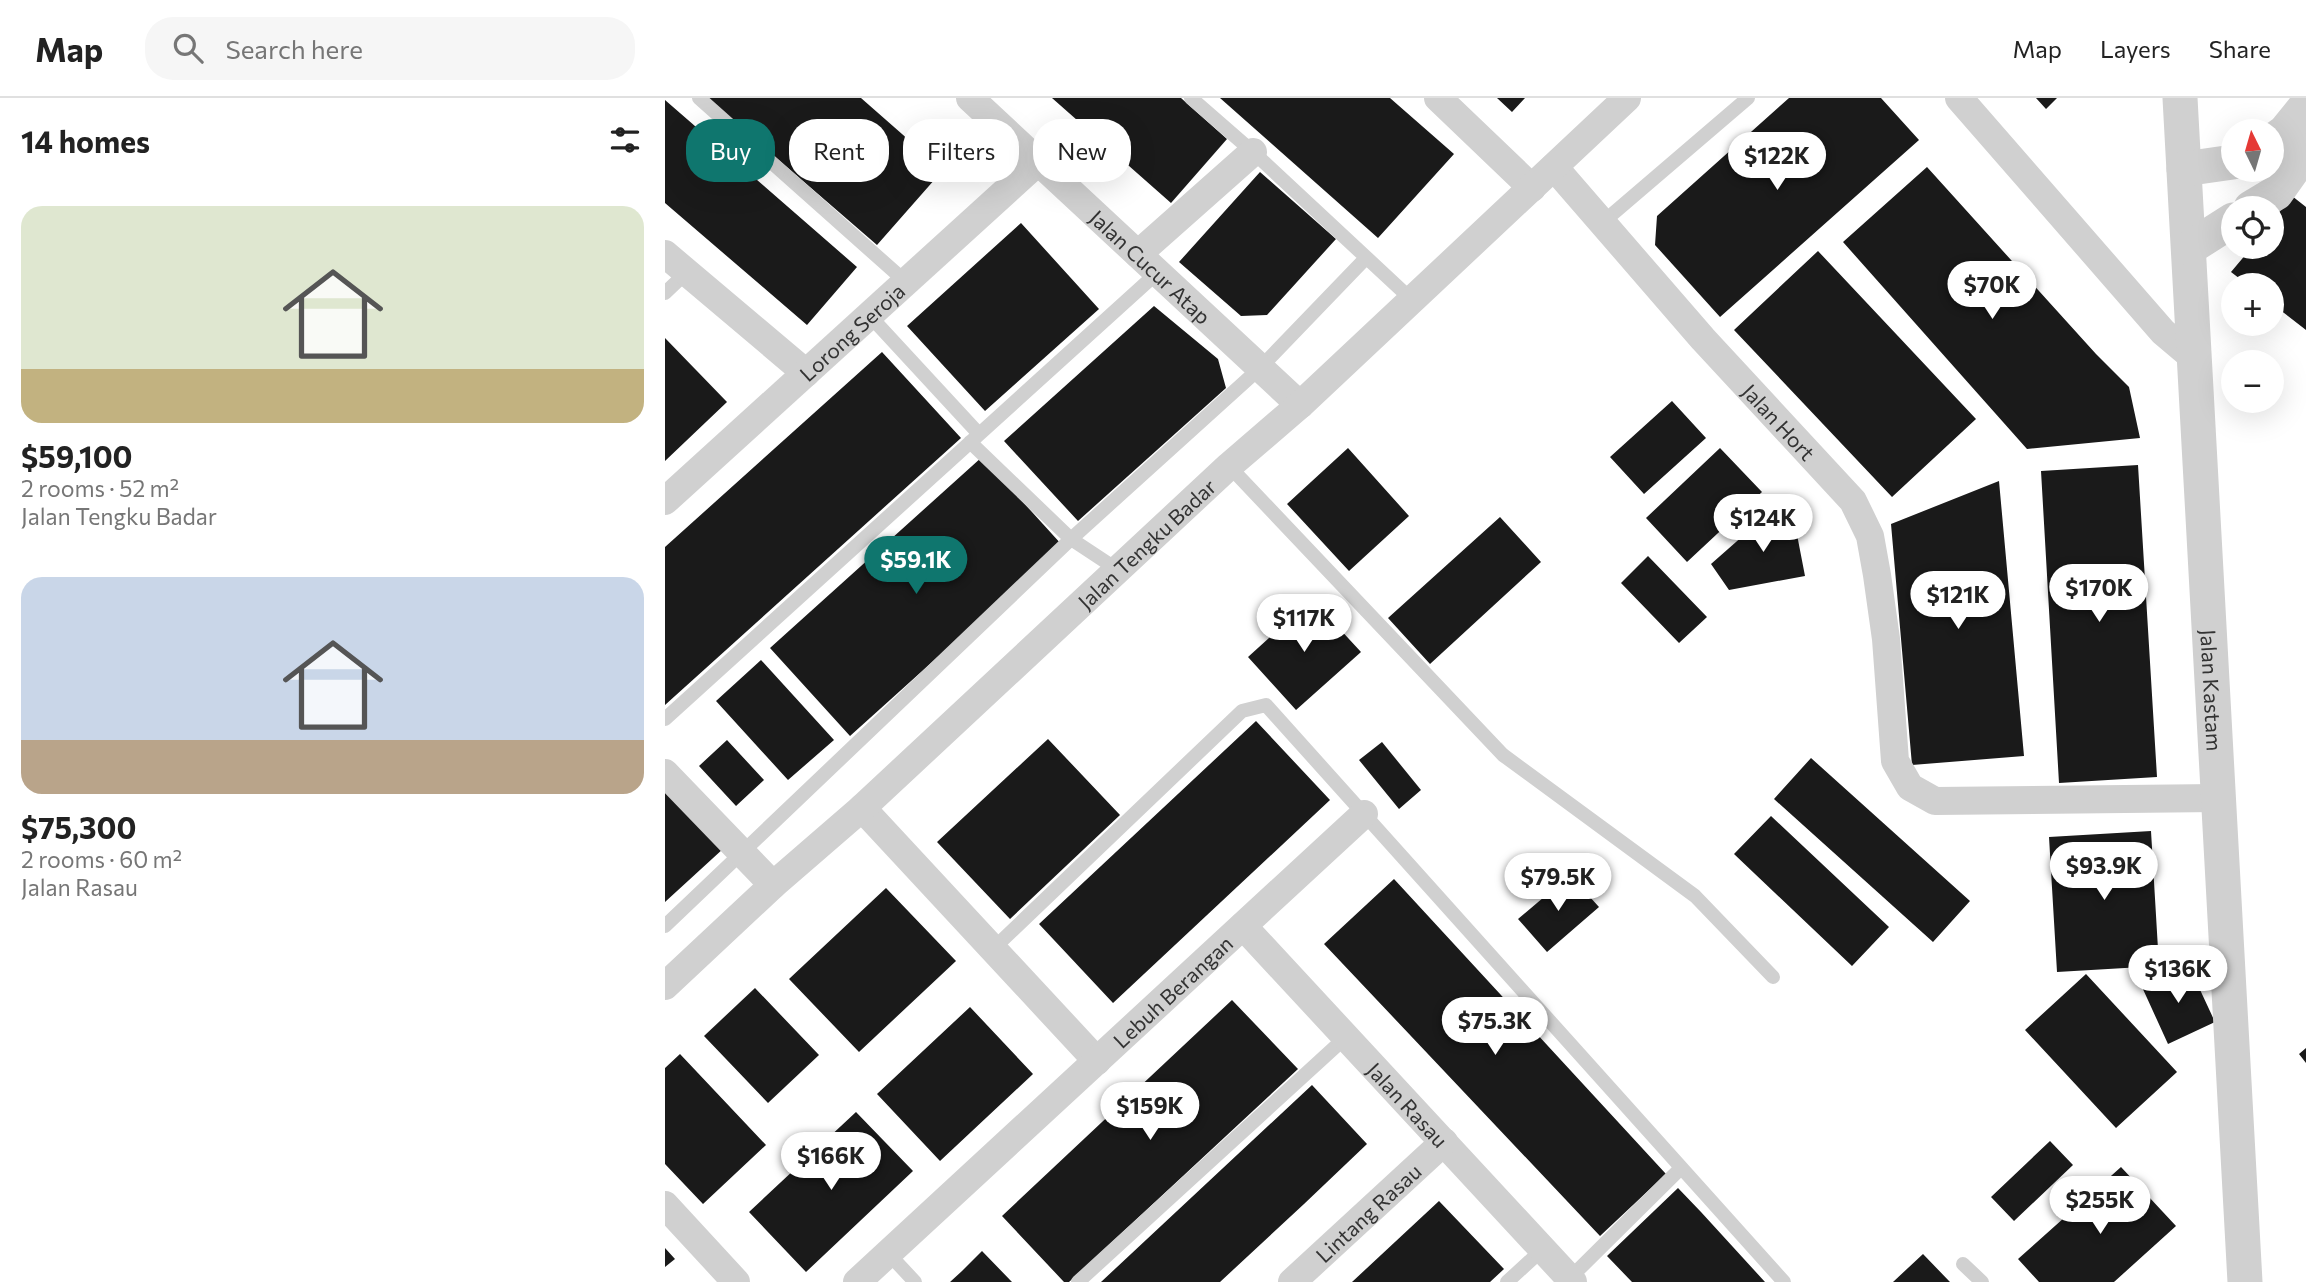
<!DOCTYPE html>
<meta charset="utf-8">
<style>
body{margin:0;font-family:Commissioner,sans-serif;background:#f6f6f6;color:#222;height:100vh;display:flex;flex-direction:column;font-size:26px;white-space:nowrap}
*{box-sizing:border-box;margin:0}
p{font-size:23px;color:#767676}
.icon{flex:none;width:38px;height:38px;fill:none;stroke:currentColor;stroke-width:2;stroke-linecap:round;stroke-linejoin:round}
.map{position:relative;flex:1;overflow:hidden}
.side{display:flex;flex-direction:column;background:#fff;width:665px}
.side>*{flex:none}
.guide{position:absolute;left:21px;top:21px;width:665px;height:63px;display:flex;gap:14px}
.needle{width:46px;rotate:355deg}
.fabs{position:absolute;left:1556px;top:21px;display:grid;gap:14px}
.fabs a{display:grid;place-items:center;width:63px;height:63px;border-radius:50%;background:#fff;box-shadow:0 7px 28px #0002;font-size:35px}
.price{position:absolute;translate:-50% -60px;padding:0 16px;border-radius:24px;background:#fff;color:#222;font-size:23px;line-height:46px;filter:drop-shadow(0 2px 4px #0008)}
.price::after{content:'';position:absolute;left:50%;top:42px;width:21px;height:16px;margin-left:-10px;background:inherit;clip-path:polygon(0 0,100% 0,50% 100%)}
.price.on{background:#0f766e;color:#fff}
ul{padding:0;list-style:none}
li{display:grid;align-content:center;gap:14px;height:371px;padding:0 21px}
li span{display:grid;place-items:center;height:217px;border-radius:21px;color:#555}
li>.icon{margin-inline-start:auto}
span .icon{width:126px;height:126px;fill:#fffc;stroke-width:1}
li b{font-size:30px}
h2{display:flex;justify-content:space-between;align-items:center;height:84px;padding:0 21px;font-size:30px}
.pill{padding:0 24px;border-radius:28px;background:#fff;box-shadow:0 7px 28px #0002;font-size:24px;line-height:63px}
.pill.on{background:#0f766e;color:#fff}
header{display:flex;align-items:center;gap:42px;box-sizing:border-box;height:98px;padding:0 35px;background:#fff;border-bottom:2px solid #e0e0e0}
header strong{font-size:33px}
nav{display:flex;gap:38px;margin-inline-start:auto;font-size:24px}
.search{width:490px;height:63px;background:#f6f6f6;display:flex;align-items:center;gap:18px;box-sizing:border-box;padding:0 24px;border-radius:28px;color:#767676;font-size:26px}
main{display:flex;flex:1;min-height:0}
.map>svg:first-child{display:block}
.building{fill:#1a1a1a}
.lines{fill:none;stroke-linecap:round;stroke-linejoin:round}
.service{stroke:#d0d0d0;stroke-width:14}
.minor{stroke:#d0d0d0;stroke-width:28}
.tertiary{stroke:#d0d0d0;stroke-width:35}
.labels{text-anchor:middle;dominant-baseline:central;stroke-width:7;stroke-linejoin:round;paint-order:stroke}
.street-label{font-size:21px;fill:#333;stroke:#fff}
</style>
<header>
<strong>Map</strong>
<div class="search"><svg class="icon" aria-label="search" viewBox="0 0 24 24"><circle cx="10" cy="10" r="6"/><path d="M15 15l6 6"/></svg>Search here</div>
<nav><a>Map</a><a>Layers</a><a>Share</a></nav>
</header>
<main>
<section class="side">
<h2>14 homes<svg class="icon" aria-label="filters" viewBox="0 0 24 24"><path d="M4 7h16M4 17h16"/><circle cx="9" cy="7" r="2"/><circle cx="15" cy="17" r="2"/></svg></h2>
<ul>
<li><span style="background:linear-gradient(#dfe7d0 75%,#c2b280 0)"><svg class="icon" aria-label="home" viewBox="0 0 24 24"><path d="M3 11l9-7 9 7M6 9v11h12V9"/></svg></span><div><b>$59,100</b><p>2 rooms · 52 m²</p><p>Jalan Tengku Badar</p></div></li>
<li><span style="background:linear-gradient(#c9d6e8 75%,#b9a48a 0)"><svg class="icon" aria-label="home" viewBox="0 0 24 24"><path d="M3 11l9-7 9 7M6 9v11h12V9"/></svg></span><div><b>$75,300</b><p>2 rooms · 60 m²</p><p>Jalan Rasau</p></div></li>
</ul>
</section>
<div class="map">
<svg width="1641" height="1184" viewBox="0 0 1641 1184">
<rect width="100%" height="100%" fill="#fff"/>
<path class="building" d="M42,0h154l82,72 -66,75z
M387,0h129l46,41 -56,64z
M555,0h170l64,56 -76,84z
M832,0h28l-13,14z
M1124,0h92l38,42 -199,177 -65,-72 2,-29z
M1371,0h21l-11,11z
M0,2l192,167 -50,58 -142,-122z
M1262,69l169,187 33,33 11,51 -113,11 -184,-207z
M595,74l76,67 -69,76 -26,1 -62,-54z
M1627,98l14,11v123l-35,-27v-18h-23l-17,-13 21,-25h19v-25z
M356,125l78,86 -114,102 -78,-85z
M1153,153l158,168 -84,78 -158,-167z
M489,208l64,53 8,29 -148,133 -74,-80z
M0,240l62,64 -62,59z
M217,254l79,86 -296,267v-158z
M1007,303l34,37 -62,56 -34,-37z
M683,350l61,68 -60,55 -62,-67z
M1055,350l42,44 -75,70 -41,-44z
M317,359l80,88 -212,191 -80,-88z
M1473,367l19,312 -98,6 -18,-312z
M1334,383l25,275 -112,9 -21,-241z
M1113,407l16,14 11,57 -76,14 -18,-26z
M835,419l41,45 -111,102 -42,-46z
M983,458l59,61 -28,26 -58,-60z
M647,501l49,53 -65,58 -48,-53z
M96,562l73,80 -46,40 -72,-79z
M591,623l74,79 -217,203 -74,-79z
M383,641l72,76 -110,104 -73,-77z
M62,642l37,40 -28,26 -37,-40z
M717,644l39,48 -22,19 -40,-49z
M1146,660l159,143 -37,41 -159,-143z
M0,685l59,65 -59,54z
M1106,718l118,111 -37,39 -118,-112z
M1486,733l8,135 -102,6 -8,-135z
M905,777l29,32 -52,45 -29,-33z
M729,781l272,295 -66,62 -276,-292z
M221,790l70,73 -97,91 -70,-73z
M1524,868l26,56 -47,22 -26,-57z
M1421,876l91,98 -61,56 -91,-98z
M90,890l64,67 -51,48 -64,-67z
M567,902l66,69 -229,213h-5l-62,-66z
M305,909l63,67 -93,87 -63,-67z
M1641,950v15l-7,-9z
M15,956l86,91 -63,59 -38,-40v-96z
M647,987l55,59 -63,60 -84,78h-119z
M191,1014l57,59 -107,101 -57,-60z
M1385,1043l23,24 -59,56 -23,-24z
M1456,1069l55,59 -62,56h-75l-21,-23z
M1013,1090l23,24 64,70h-133l-25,-26z
M774,1103l65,68 -14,13h-138z
M0,1150l10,11 -10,8z
M317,1153l30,31h-62l12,-11z
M1258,1156l27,28h-57z"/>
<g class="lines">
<path class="service" d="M34,0l207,184
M526,0l62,54 159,148
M937,125l146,-125
M0,195l22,-21
M204,217l110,119
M305,344l101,97 47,31
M564,368l274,289 192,141 78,81
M0,621l492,-446
M0,828l406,-387 189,-171 106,-110
M328,851l249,-238 24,-6 518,577
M223,1155l27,29
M1298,1166l19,18
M905,1180l111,-110
M413,1184l268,-245
M842,1184l36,-33"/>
<g class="minor">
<path id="s1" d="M305,0l330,307"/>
<path d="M773,0l94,90"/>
<path d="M1294,0l204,234 32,27"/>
<path id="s2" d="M889,69l149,172 150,162 17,35 7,39 9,64 9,122 15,26 25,14 283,-3"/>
<path d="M0,156l141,119"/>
<path d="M473,156l115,-102"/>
<path id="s3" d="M0,403l374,-340"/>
<path d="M0,675l108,112"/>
<path d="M197,710l235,253"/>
<path id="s4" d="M578,828l330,356"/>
<path id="s5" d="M0,888l108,-101 89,-77 367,-342 71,-61 327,-307"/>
<path d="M0,1107l71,77"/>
<path id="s6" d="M192,1184l507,-468"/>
<path id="s7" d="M627,1184l152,-140"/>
</g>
<g class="tertiary">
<path id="s8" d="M1515,0l65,1184"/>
<path d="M1606,44l14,-10 21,-26"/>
<path d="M1519,71l49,-7"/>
<path d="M1586,110l25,-15 30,-42"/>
<path d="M1524,150l44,-28"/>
</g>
</g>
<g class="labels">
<g class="street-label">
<text stroke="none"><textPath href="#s1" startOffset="247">Jalan Cucur Atap</textPath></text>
<text stroke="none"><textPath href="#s3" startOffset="252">Lorong Seroja</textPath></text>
<text stroke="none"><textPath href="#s2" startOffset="340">Jalan Hort</textPath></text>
<text stroke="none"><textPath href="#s5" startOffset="654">Jalan Tengku Badar</textPath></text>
<text stroke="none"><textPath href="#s8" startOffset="593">Jalan Kastam</textPath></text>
<text stroke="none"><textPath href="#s6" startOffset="429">Lebuh Berangan</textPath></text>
<text stroke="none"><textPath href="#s4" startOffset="243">Jalan Rasau</textPath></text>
<text stroke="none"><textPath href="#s7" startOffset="103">Lintang Rasau</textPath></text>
</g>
</g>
</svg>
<div class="fabs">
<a><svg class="needle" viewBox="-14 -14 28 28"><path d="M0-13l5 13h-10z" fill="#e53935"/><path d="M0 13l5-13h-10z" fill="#767676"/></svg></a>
<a><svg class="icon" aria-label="locate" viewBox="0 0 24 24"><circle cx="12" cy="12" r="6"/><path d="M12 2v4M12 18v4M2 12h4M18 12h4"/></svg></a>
<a>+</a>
<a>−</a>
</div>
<b class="price" style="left:1112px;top:94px">$122K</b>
<b class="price" style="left:1327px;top:223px">$70K</b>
<b class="price" style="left:1098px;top:456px">$124K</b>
<b class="price on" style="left:251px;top:498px">$59.1K</b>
<b class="price" style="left:1434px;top:526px">$170K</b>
<b class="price" style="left:1293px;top:533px">$121K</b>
<b class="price" style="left:639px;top:556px">$117K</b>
<b class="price" style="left:1439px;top:804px">$93.9K</b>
<b class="price" style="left:893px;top:815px">$79.5K</b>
<b class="price" style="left:1513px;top:907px">$136K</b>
<b class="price" style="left:830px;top:959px">$75.3K</b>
<b class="price" style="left:485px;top:1044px">$159K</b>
<b class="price" style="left:166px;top:1094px">$166K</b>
<b class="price" style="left:1435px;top:1138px">$255K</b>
<div class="guide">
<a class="pill on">Buy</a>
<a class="pill">Rent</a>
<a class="pill">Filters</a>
<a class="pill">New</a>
</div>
</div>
</main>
